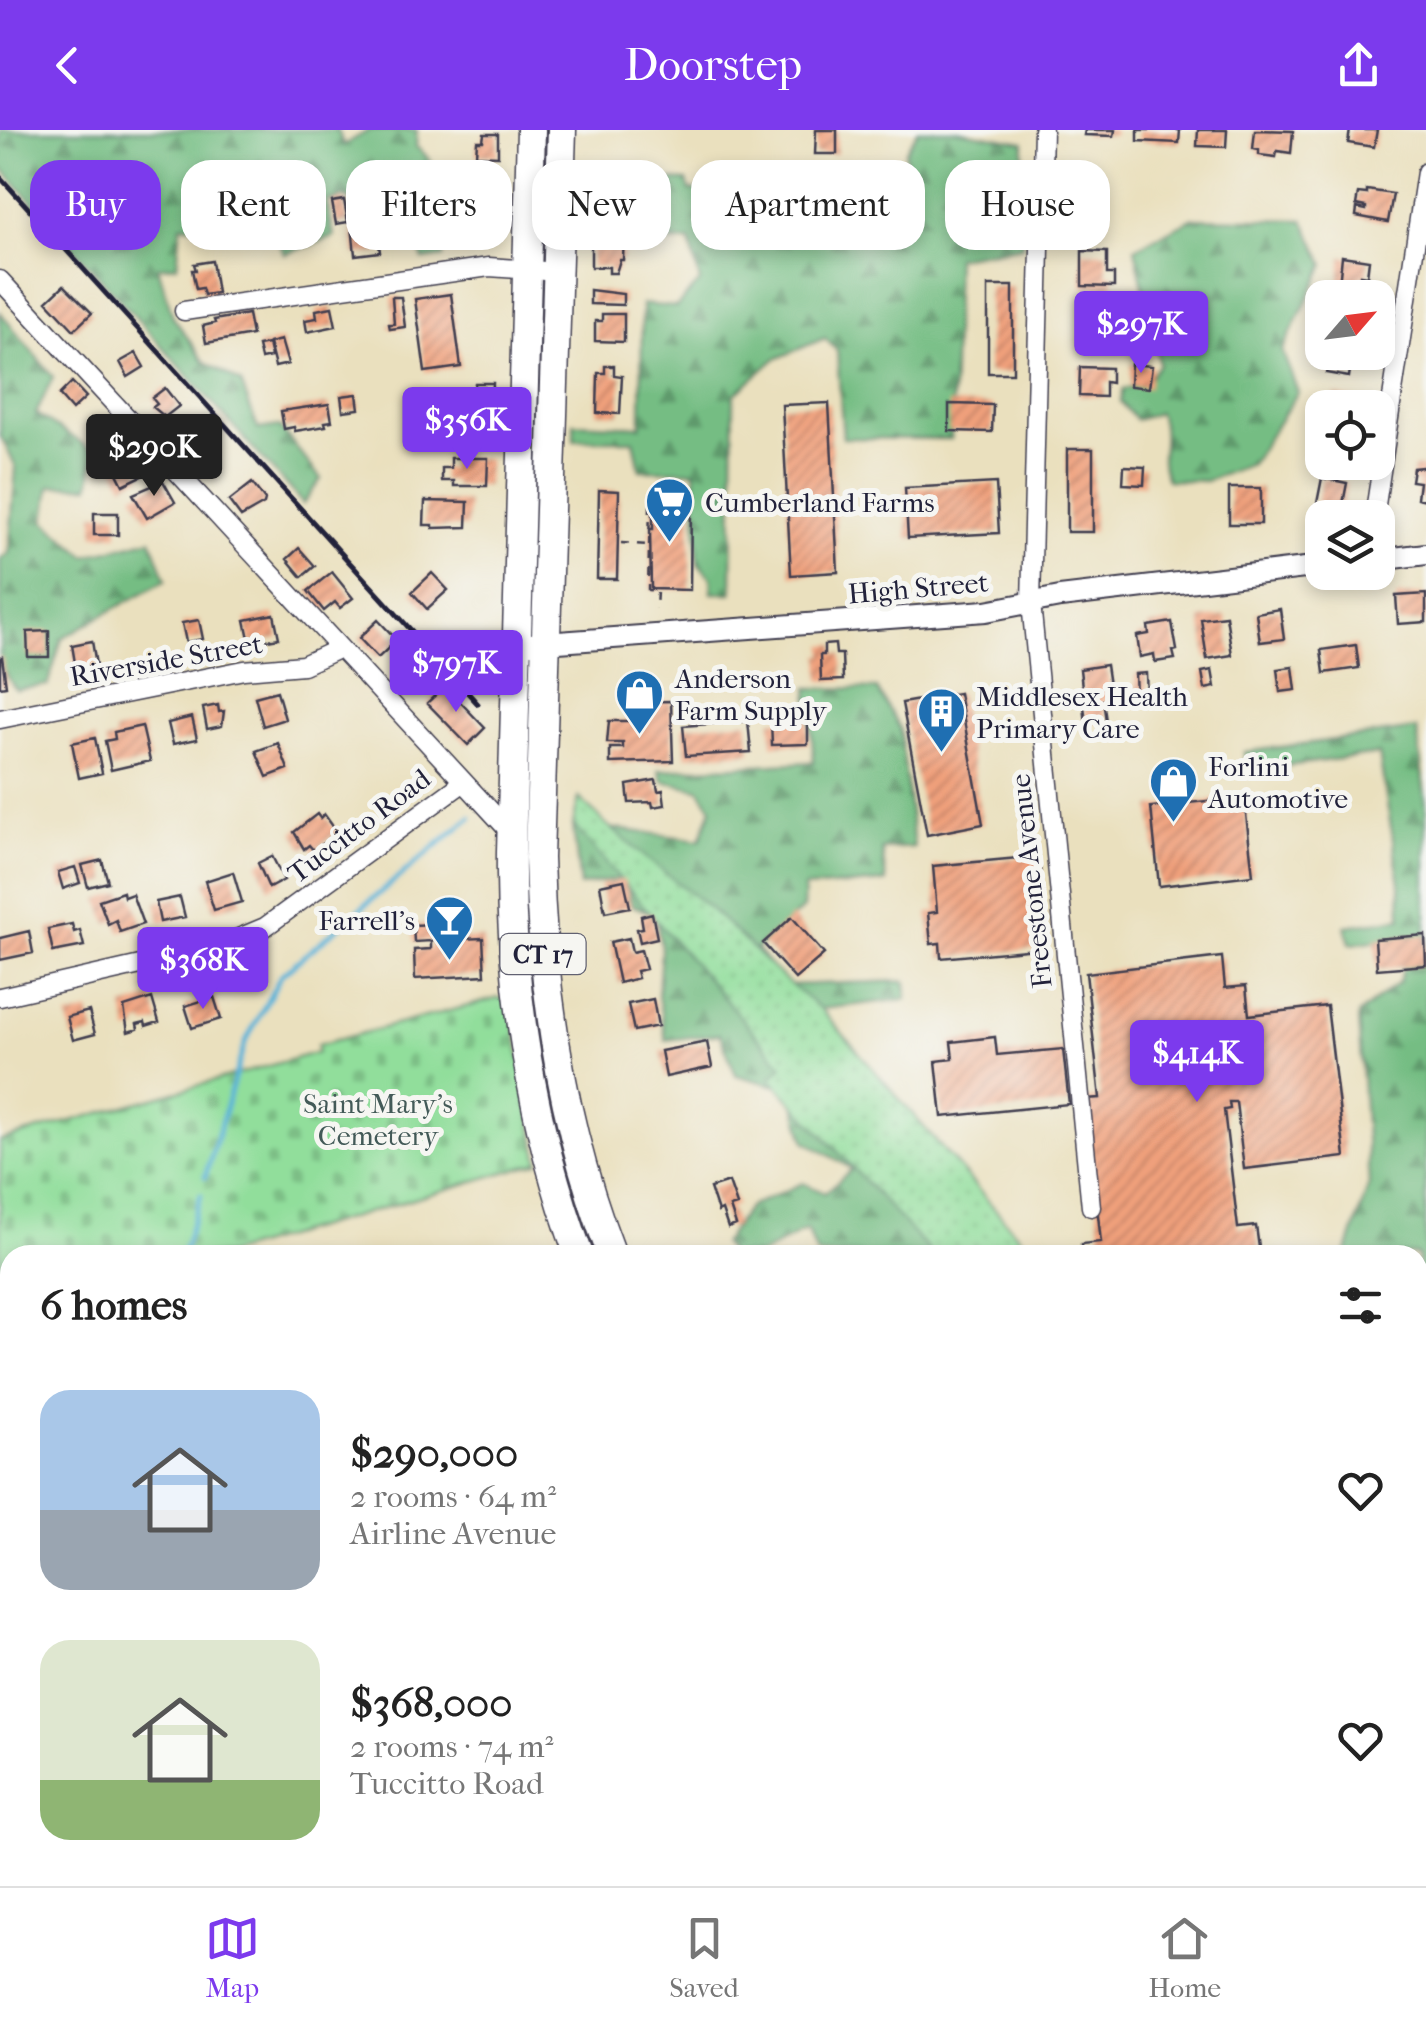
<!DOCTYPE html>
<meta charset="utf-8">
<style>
body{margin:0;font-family:"IM FELL French Canon",serif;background:#f6f6f6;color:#222;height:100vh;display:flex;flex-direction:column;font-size:38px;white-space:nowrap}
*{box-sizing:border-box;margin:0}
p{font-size:32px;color:#767676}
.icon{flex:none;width:55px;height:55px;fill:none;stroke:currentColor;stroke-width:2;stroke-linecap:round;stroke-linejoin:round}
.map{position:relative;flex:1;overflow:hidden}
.sheet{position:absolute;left:0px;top:1115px;width:1428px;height:642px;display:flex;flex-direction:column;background:#fff;border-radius:30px 30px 0 0;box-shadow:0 5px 15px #0003}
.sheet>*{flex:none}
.banner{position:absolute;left:30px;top:30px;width:1368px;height:90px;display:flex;gap:20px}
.needle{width:65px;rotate:62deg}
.fabs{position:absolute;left:1305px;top:150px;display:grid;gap:20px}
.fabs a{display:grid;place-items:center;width:90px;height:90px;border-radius:20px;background:#fff;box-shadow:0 5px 15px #0003;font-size:50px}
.price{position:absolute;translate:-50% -85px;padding:0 22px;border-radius:10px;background:#7c3aed;color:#fff;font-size:32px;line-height:65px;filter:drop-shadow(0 2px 5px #0008)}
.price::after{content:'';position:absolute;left:50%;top:60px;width:30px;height:22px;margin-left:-15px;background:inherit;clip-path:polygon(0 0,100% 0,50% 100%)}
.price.current{background:#222;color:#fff}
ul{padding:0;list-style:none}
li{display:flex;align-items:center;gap:30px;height:250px;padding:0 40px}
li span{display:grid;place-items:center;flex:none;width:280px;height:200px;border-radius:30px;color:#555}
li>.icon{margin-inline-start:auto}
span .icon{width:120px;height:120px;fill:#fffc;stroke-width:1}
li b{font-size:42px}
h2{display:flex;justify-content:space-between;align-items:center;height:120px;padding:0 40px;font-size:42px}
.chip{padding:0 35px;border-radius:30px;background:#fff;box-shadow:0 5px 15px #0003;font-size:35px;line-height:90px}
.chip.current{background:#7c3aed;color:#fff}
header{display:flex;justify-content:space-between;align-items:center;height:130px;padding:0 40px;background:#7c3aed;color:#fff;font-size:45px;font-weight:600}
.tabs{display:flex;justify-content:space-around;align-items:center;height:140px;border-top:2px solid #e0e0e0;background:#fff;font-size:28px;color:#767676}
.tabs a{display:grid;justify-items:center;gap:5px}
.tabs .current{color:#7c3aed}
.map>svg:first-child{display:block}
.forest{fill:url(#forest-firs);stroke:#4b705f;stroke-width:2.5}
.cemetery{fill:url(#cemetery-stones);stroke:#5a806b;stroke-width:2.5}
.park{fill:url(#park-dots);stroke:#5a806b;stroke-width:2.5}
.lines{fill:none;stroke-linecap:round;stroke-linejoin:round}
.stream{stroke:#5bb4d8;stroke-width:5}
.building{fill:url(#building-hatch)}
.minor-casing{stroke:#403e4f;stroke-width:21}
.tertiary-casing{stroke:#403e4f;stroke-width:24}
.trunk-casing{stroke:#403e4f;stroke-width:31}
.path{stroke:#403e4f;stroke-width:2.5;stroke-dasharray:8 8;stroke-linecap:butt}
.minor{stroke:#fff;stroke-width:18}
.tertiary{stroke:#fff;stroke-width:20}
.trunk{stroke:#fff;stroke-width:28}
.rail{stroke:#22223b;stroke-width:5}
.labels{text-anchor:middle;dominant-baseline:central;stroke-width:10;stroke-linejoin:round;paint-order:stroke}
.shield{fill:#f6f6f2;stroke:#626272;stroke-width:2.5}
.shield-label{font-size:25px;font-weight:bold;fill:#22223b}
.poi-label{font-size:28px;fill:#22223b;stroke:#f6f6f2;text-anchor:start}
.street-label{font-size:28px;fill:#22223b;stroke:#f6f6f2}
.park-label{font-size:28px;fill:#435a58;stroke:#f6f6f2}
</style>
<header><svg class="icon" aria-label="back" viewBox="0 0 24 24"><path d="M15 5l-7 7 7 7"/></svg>Doorstep<svg class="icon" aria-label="share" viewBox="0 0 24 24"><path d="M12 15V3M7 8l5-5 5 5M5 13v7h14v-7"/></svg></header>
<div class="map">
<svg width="1426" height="1756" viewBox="0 0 1426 1756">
<defs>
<pattern id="forest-firs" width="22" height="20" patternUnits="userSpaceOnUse" patternTransform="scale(2.5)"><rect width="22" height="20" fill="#74bd83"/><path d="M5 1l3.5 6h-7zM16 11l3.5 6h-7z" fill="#5f996c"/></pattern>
<pattern id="cemetery-stones" width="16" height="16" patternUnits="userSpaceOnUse" patternTransform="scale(2.5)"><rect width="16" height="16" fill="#91de9b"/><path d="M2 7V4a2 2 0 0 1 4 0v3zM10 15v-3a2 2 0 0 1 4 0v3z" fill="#7dbe86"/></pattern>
<pattern id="park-dots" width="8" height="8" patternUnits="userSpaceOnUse" patternTransform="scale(2.5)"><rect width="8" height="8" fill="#91de9b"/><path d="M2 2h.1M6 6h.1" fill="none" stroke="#7dbe86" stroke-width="1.8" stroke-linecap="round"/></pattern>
<pattern id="building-hatch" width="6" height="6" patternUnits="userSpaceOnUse" patternTransform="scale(2.5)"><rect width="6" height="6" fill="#f0a07c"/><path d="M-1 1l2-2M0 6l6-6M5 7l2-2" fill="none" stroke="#c28267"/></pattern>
</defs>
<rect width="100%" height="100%" fill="#f6f6f2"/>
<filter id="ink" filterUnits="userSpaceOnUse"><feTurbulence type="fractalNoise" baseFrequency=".01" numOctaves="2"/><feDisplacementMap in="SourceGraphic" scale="20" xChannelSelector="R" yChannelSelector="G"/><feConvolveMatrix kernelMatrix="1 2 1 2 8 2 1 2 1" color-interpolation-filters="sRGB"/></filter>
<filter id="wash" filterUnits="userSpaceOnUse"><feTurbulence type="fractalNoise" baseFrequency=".0048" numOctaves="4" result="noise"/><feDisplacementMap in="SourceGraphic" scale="40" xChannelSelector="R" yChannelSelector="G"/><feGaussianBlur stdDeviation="2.25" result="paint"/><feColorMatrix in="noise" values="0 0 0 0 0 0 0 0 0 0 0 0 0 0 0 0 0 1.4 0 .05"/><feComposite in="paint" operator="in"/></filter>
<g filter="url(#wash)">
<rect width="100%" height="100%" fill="#eae0be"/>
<path class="forest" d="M0,0h338l5,15 27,-15h47l-1,17c34,23 28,74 27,110l-20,3 -12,-37 13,-12 -1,-11 -23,-1 -13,17 -9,4 -33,-23 -18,5 7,35 -49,17 -20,-36 -23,-10 -27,21 -34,-4 -4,40 -19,2 15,50 31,44 37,22 17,46 21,-3 42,53 -18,25 -303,-338z
M918,0h37l69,12 -2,104 -66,11 -5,182 -108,-1 -6,-87 -12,-13 -50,21 -41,36 -2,198h-20l-1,-16 -13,-13 -3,-93 -55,-1 -6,-30h-60v-17l67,3 1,-122 34,3 24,-25 -10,-41 -36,3 -12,-8 -12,2 -8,-9 -14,-1 -1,-37 32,-12 48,2 3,10 91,-7 19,43 60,5 14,-15 39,-9 -8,-56z
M1194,88l110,2 21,45 -43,86 16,41 -47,72 -45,17 -39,-1c-13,-30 5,-36 -9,-67l-22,7 -16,-18 3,-13 21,-5 15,-20 -24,-116z
M0,182l53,65 -17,37 60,38 -6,34h-40l-5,35 41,35 65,-17 15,41 -104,58 -14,47 -32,5 -16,-24v-107l9,-6 7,-86 -16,-32z
M808,558l69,1 23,40 14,118 -32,2 4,33 -82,6 -1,21 -47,40 31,36 119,-4 1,18 -86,10 214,246h-218l-10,-26 -47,26h-29l-9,-11 28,-38 53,-23 22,10 27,-24 -47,-28 -14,-51 -55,-15 -16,-41 -54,6 -8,-44 3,-47 -5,-34 -24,-10 -7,-27 -45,8 -7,-61 6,-27 30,30 91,12 12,-32 -13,-19 -36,-8 -4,-11 155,-8z
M1417,599l9,77v480l-8,12v-43h-72l23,-71 -11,-169 41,-33 14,-46 -63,8 -4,-18 55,-8 -1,-35 -21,-129 -134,17 -1,-19z
M1418,1472h8v103l-8,-9z
M1418,1621l8,9v54l-8,-7z
M0,1686l10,27v35h20l5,8h-35z
M683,1748h221l-17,8h-201z"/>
<path class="cemetery" d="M499,868l11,2 29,162 -315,93h-214v156l-10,4v-274l318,-89 -1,-7z"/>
<path class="park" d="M579,668c42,43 92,77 137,116 36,32 66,67 104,94l215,247h-102l-163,-177 13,-12 -210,-241z"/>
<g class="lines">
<path class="stream" d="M205,1047l40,-134 36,-68 190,-158
M182,1125l19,-60
M0,1285l10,-4"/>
</g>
<g id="blocks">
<path class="building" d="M816,0h21v24h-22z
M1085,0h30l-1,6 -30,-1z
M1138,0h42l-1,13 -41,-2z
M1198,0h29l-1,17 -29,-1z
M1255,0l38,1 -2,22 -14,-2 -1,6 -17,-2v-5l-6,-1z
M1350,0h27l-3,17 -26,-4z
M484,4h14v22l-22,-1 1,-14h6z
M491,35l1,12 -17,1v-12z
M599,35l40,1v26l-41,-1z
M1367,60l26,4 -5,28 -32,-6 1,-8 9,2v-3l-10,-2 2,-12 9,1z
M344,70l4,22 -12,2 -4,-22z
M491,74l17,1 -1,20 -9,-1v13l-11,-1 -1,-19h4z
M475,88l3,27 -22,3 -3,-27z
M376,92l4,30 -25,3 -3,-30z
M591,101l33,1 -1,28h-3l-4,13h-7v-6h-18z
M1082,121l25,1v22h7v13l-32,-1z
M1342,126l27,4 -2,16 -7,-1 -2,13 -19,-2z
M212,131l5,32 -13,2 -2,-7 -6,1 -4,-19h4l-2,-6z
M64,155l28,28 -18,17 -27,-29z
M988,156h25v87h-25z
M590,160l33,4v11l-33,-1z
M451,164l10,73 -36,5 -10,-73z
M392,167h9l4,30 -15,2 -1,-5h5z
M332,177l4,19 -29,6 -2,-12 12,-2 -1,-8z
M1080,178h24v24h7v12h-31z
M248,184l4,21 -46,8 -3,-17 12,-3 -1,-3z
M602,184h22v28l-29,-1v-20h7z
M281,210l7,24 -13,3 -6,-24z
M268,214l3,13 -10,2 -3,-13z
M1329,222h31l-3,19 -7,-1 -1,7 -23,-4z
M136,223l8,14 -16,10 -8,-15z
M1131,234l21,2 -3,22 -19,-2z
M605,236h9v9l8,1 -2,38 -23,-1 1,-40h7z
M1080,237l31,1v15l-6,-1v15l-26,-1z
M72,252l14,15 -14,13 -13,-15z
M475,253h18l-1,24h-20z
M165,258l14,18 -14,11 -12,-10 4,-3 -5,-6z
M357,264l2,15 -16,2 -2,-15z
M1335,265l27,6 -2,7h-28z
M829,273l9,169 -47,3 -9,-170z
M329,274l3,17 -7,1 1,4 -31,5 -1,-4 -10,2 -3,-18z
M949,274l44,1 -1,27 -43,-1z
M201,296l9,23 -18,7 -10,-23z
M126,314l16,32 -19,9 -16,-31z
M1067,319h26v83h-26z
M451,328h37l-1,28h-33v-5h-12v-13h9z
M1124,336l21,1 -1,18 -21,-1z
M1422,337l4,1v32l-9,-2 2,-16 -8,-1 2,-13z
M1322,348l25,5 -6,31 -25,-6z
M163,351l12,21 -28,16 -14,-24z
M252,353l13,17 -1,4 -23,13 -12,-16z
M996,353l3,50 -91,5 -3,-50z
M1229,358h32v36h-32z
M599,360l20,1 -2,88h-20z
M425,371l43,1 -1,25 -34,1v-3h-9z
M653,375l38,1 -1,84 -39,-1 -1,-60h3z
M94,383h24v22h-24z
M299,418l16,18 -13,11 -15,-18z
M332,442l21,26 -13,10 -5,-6 -11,9 -16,-20z
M432,443l16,17 -21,19 -15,-17z
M1426,464v28l-28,2 -2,-28z
M1280,479l4,30 -24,3 -4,-29z
M274,484l5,24 -29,5 -5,-23z
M1226,486l6,39 -25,4 -6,-40z
M199,490l4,19 -17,3 -4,-19z
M378,490l19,20 -19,18 -19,-20z
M1172,492l5,28 -4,1 2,8 -20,3 -1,-8 -14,3 -3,-21 12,-2 -1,-8z
M49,501v26h-21l-1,-25z
M92,511l4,24 -20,4 -4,-24z
M835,514l1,10h6l1,26 -22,1 -1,-26h4v-10z
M1356,515l3,23 -35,5 -3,-23z
M2,527l4,29 -6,1v-29z
M1106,535l5,34 -8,1 3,21 -20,3 -6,-55z
M1293,537l3,23 -16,2 -3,-23z
M1212,540l3,17 -10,2 -3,-17z
M1146,543l1,22 -11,1 -1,-22z
M445,556l40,42 -17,17 -41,-42z
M277,561l8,28 -22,7 -8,-29z
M959,563l24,131 -56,11 -25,-132z
M671,571l2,60 -63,2v-15h13v-5h-16l2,-22h23v-19z
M218,575l1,7 5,-1 -2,15 -15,3 -4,-21z
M192,587l5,22 -24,5 -5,-21z
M771,590h37v24l-36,1z
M748,591l3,31 -65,4 -3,-30z
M142,596l8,35 -39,9 -6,-29 10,-2 -1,-7z
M95,608l7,35 -23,5 -7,-35z
M278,613l10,26 -21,8 -11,-26z
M656,650l2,11 5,-1 2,15 -12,2 -1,-5 -23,1 -2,-18z
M1244,667l9,78 -94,11 -8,-79z
M317,684l3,4 4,-4 13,18 -23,19 -5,-6 -5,4 -10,-17z
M272,726l12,24 -15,8 -11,-25z
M1039,726l8,92 -106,10 -1,-15 -9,1 -3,-31 9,-1 -4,-46z
M102,730l6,22 -20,5 -6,-22z
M75,737l5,16 -17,6 -5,-17z
M233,742l9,30 -28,8 -9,-29z
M624,750l6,27 -25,5 -5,-27z
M123,762l1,5 8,-3 11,30 -23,8 -4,-12 -8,4 -9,-24z
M180,767l5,20 -25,5 -4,-20z
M652,783l5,25 -17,4 -3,-13 6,-1 -2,-12z
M792,787l32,37 -29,25 -32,-36z
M459,793l1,16 23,-1 2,37 -70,4 -1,-29 17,-1v-8l-17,1 -1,-17z
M72,794l2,8 6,-2 4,16 -31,6 -5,-23z
M29,801l4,22 -33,7v-22z
M1425,805l1,30 -49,4 -2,-30z
M629,808l3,14 9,-2 5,19 -10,2 2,7 -19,5 -9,-41z
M1222,827l3,31 21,-2 3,29 78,-9 18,151 -101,12 -8,-67h-7l1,7 -6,1 14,118 18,-2 4,29h-178l-1,-11 20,-2 -16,-143 15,-1 -14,-125z
M214,867l7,22 -29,9 -7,-22z
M152,868l7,24 -13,4 -1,-4 -8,2 1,5 -10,3 -4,-25z
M653,869l5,27 -24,5 -6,-27z
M89,881l6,23 -22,6 -6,-23z
M995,907l2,18 66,-6 6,55 -127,13 -6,-56 17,-2 -2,-17z
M707,912l5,25 -46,10 -5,-26z
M729,1052l8,23 -7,2 6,18 -8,3 -6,-18 -4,2 -8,-24z
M1418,1310l8,2v28l-8,-2z
M3,1623l7,1v24l-9,-1z
M71,1748h7l5,8h-28z
M124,1748h37l3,5 -5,3h-48z
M220,1748h32l4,6 -31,2z
M654,1748h14l2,8h-25l10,-4z"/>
</g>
</g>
<g filter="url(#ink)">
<use href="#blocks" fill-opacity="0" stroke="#403e4f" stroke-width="2.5"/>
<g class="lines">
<defs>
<path id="minor" d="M1043,0l-12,473 60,604
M0,150l512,554
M184,181l305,-44 69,5
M1374,388l52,-346
M0,589l244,-49 59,-5 37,-17
M0,867l215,-49 50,-21 199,-145
M1418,1361l8,3
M0,1406l10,-5
M1418,1459l8,-22
M0,1572l10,5
M1418,1597l8,10
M182,1748l5,8
M356,1748l5,8
M499,1748l4,8
M1204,1748l14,8"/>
<path id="tertiary" d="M1378,430l48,-6
M517,515l469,-34 74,-14 262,-31"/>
<path id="trunk" d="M531,0l-20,721c-2,135 21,277 68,404
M562,0l-23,728c3,134 24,271 73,397
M971,1748l7,8
M1008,1748l8,8"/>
</defs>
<use href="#minor" class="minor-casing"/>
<use href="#tertiary" class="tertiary-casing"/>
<use href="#trunk" class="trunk-casing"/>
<path class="path" d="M650,375l-2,85 9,1 -1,18
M621,413l27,2"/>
<use href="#minor" class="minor"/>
<use href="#tertiary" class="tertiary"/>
<use href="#trunk" class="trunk"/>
<path class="rail" d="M0,47l478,527"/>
</g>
</g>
<defs>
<symbol id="supermarket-pin" viewBox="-11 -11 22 30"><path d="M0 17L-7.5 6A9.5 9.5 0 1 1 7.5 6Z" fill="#1f6fb2" stroke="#f6f6f2"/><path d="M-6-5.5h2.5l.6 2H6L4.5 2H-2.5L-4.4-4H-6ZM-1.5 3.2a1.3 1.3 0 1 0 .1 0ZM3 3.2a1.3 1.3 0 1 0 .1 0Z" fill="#fff"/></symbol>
<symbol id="shop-pin" viewBox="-11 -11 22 30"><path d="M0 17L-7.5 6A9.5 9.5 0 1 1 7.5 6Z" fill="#1f6fb2" stroke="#f6f6f2"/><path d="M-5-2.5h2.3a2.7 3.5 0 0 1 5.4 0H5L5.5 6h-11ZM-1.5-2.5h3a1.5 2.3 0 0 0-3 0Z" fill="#fff"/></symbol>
<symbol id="building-pin" viewBox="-11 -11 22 30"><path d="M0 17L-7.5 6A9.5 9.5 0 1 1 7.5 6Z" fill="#1f6fb2" stroke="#f6f6f2"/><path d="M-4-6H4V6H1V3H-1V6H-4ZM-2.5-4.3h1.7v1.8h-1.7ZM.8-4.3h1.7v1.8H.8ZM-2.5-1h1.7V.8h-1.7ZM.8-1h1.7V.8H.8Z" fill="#fff"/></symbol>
<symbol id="bar-pin" viewBox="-11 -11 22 30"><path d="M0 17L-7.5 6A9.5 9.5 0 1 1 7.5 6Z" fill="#1f6fb2" stroke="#f6f6f2"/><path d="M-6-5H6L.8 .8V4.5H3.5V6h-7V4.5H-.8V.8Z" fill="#fff"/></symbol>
</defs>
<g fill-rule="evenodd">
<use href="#supermarket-pin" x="642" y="344" width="55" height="75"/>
<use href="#shop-pin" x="612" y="536" width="55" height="75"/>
<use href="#building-pin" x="914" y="554" width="55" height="75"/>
<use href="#shop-pin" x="1146" y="624" width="55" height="75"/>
<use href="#bar-pin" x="422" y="762" width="55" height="75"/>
</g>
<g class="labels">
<rect class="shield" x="500.5" y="804" width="85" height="40" rx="8"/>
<g class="shield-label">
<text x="543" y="824">CT 17</text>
</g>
<g class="poi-label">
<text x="705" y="372">Cumberland Farms</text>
<text x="675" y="548">Anderson<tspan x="675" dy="32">Farm Supply</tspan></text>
<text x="976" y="566">Middlesex Health<tspan x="976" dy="32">Primary Care</tspan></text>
<text x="1208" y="636">Forlini<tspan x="1208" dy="32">Automotive</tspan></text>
<text x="415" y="790" text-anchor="end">Farrell's</text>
</g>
<g class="street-label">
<text transform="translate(918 458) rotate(-5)">High Street</text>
<text transform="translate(166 530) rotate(-10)">Riverside Street</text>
<text transform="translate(359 696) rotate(-37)">Tuccitto Road</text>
<text transform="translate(1031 751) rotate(-96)">Freestone Avenue</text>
</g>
<g class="park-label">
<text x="378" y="973">Saint Mary's<tspan x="378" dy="32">Cemetery</tspan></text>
</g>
</g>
</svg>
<div class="fabs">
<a><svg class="needle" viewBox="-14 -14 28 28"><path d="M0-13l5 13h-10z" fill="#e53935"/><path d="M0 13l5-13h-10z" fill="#767676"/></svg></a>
<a><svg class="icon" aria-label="locate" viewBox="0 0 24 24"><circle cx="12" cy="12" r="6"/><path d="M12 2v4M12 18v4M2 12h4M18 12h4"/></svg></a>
<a><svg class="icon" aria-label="layers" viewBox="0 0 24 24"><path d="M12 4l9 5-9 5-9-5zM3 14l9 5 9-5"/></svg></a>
</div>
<b class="price" style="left:1141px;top:246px">$297K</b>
<b class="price" style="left:467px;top:342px">$356K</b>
<b class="price current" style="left:154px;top:369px">$290K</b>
<b class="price" style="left:456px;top:585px">$797K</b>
<b class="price" style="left:203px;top:882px">$368K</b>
<b class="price" style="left:1197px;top:975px">$414K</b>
<div class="banner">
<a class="chip current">Buy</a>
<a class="chip">Rent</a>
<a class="chip">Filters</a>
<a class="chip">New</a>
<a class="chip">Apartment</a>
<a class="chip">House</a>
</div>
<section class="sheet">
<h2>6 homes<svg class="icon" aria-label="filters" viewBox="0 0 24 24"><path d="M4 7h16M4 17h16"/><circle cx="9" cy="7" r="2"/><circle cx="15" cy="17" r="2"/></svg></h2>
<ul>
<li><span style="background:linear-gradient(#a9c7e8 60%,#9aa5b1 0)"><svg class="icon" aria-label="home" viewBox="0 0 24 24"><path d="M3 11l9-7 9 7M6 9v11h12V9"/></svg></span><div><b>$290,000</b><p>2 rooms · 64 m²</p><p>Airline Avenue</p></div><svg class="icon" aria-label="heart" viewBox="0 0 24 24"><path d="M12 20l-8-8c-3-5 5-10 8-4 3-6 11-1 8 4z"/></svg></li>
<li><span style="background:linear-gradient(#dfe7d0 70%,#8fb573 0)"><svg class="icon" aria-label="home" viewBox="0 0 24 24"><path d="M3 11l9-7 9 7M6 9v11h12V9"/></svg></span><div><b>$368,000</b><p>2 rooms · 74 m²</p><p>Tuccitto Road</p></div><svg class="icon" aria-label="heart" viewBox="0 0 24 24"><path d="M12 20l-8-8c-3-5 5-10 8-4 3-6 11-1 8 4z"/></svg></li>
</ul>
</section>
</div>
<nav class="tabs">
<a class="current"><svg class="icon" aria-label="map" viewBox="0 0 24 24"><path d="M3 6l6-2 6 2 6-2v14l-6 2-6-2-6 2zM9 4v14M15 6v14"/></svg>Map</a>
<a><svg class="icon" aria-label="saved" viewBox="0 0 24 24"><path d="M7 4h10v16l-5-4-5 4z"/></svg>Saved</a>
<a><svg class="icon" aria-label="home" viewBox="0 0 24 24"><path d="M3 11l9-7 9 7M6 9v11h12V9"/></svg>Home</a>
</nav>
